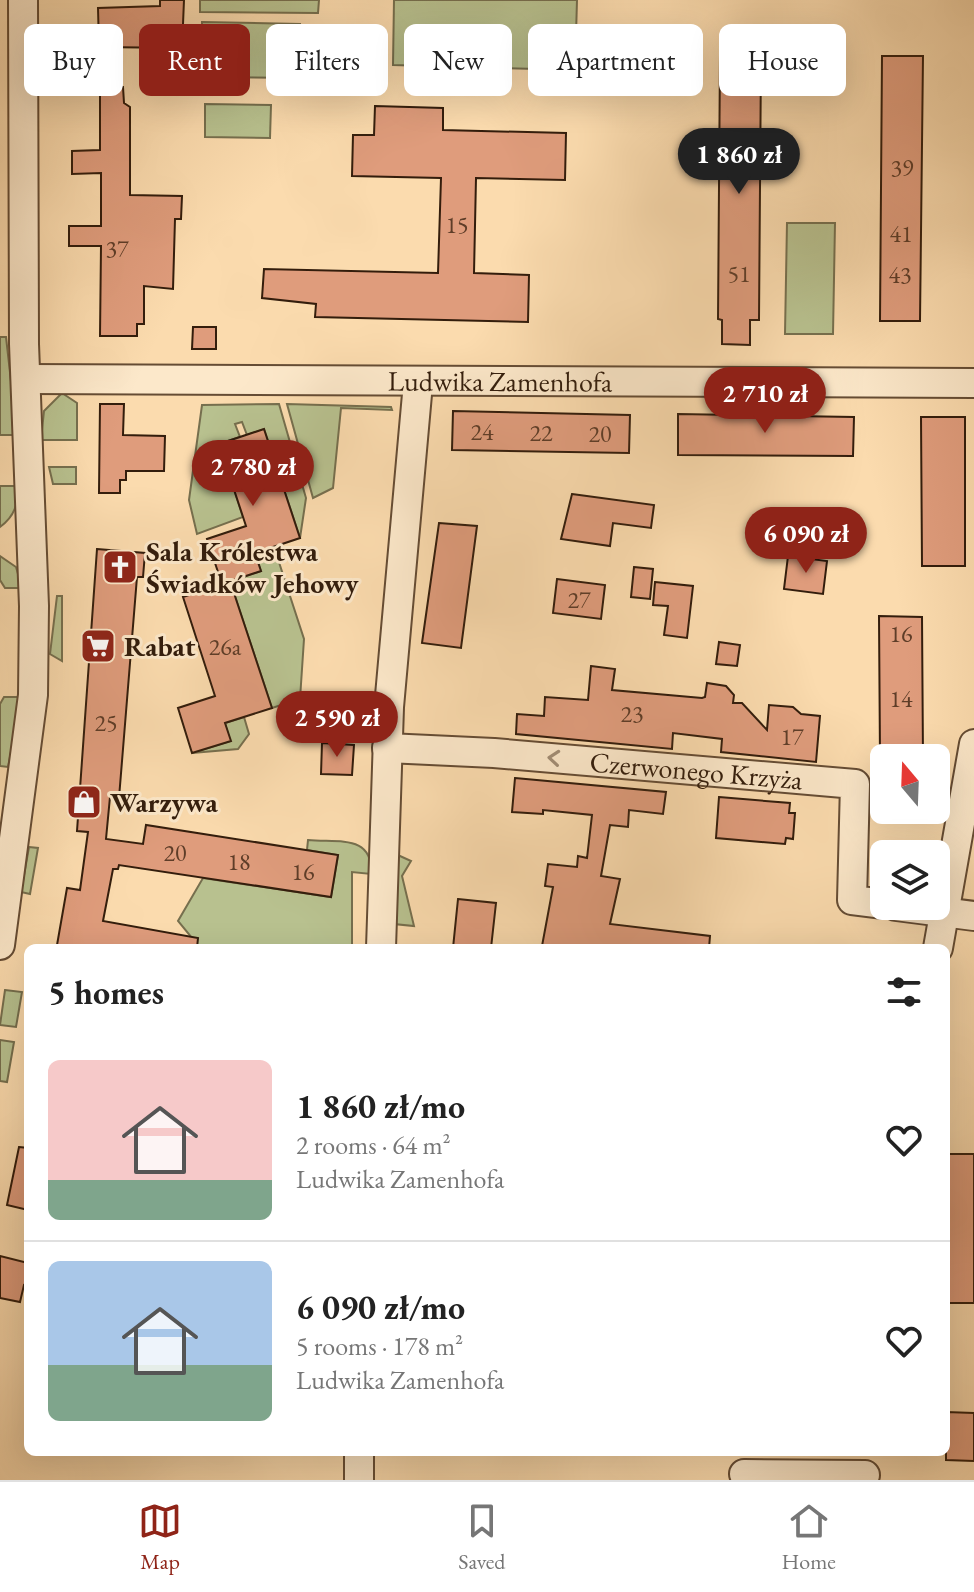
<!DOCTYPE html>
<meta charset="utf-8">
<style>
body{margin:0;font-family:"EB Garamond",serif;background:#f2f2f2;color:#222;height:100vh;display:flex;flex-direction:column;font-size:30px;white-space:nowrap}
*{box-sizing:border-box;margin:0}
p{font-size:26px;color:#767676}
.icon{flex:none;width:44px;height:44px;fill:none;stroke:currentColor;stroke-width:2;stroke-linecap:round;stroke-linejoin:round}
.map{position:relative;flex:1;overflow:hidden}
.panel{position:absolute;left:24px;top:944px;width:926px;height:512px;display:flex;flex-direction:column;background:#fff;border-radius:12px;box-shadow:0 8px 32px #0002}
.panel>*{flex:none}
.guide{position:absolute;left:24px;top:24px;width:926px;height:72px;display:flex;gap:16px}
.needle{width:52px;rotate:341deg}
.tools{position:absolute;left:870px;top:744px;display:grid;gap:16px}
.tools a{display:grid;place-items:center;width:80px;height:80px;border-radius:12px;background:#fff;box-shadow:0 8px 32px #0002;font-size:40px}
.price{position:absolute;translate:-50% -68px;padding:0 18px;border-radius:28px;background:#8f2418;color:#fff;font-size:26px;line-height:52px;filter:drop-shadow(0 2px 4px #0008)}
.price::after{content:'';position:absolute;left:50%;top:48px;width:24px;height:18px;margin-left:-12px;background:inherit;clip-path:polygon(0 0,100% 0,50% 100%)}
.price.on{background:#222;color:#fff}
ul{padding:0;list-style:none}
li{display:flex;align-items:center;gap:24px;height:200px;padding:0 24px}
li+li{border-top:2px solid #e0e0e0}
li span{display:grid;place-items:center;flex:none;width:224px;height:160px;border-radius:12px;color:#555}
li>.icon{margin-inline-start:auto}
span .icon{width:96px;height:96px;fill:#fffc;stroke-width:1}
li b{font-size:34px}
h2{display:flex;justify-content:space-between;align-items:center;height:96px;padding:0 24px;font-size:34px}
.chip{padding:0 28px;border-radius:12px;background:#fff;box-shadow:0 8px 32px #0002;font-size:28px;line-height:72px}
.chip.on{background:#8f2418;color:#fff}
.menu{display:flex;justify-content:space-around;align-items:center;height:112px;border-top:2px solid #e0e0e0;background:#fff;font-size:22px;color:#767676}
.menu a{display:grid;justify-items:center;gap:4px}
.menu .on{color:#8f2418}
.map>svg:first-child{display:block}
.green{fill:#b8c18f;stroke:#766f4e;stroke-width:2}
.building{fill:#df9c7c;stroke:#331d0c;stroke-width:2}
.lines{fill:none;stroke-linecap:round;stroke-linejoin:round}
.street-casing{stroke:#654c34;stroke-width:32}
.street{stroke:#fce8ca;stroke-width:28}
.oneway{stroke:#a28d74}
.labels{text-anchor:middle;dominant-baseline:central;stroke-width:6;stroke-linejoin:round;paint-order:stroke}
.number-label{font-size:24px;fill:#5e3d28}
.street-label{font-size:28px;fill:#331d0c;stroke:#fce8ca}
.poi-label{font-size:28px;font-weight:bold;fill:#331d0c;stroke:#fce8ca;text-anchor:start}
</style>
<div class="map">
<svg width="974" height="1480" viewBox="0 0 974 1480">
<rect width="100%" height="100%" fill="#fbdbae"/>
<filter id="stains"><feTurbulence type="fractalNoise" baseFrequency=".0025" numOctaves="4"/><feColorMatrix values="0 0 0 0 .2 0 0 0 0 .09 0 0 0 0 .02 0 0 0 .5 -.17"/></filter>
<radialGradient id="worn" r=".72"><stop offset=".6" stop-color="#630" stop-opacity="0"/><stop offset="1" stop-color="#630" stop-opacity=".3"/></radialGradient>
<path class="green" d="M200,0h119l-1,13 -118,-1z
M394,0h183l-2,70 -182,-5z
M202,22l98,2 -1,54 -98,-1z
M205,104l66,1 -1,33 -65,-1z
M787,223h48l-2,111h-48z
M0,337h6l11,98h-17z
M62,393l15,10v37h-36l3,-29z
M279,404l27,94 -6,40 -36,-109 -17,6 -5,-13 -7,2 5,13 -21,7 24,73 -46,17 -8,-34 13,-95z
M287,404l104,3 1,3 -51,-2 -8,80 -20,10z
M49,467h27v17h-23z
M0,486h18c0,18 -3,30 -18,41z
M274,547l30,92 -4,60 -28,9 -42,-127 31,-10 -6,-18z
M0,556l16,11 6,21h-17l-5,-8z
M57,596h5v65l-12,-7z
M4,697h18l-14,70 -8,-1v-62z
M244,717l5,17 -11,15 -46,4 38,-12 -5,-18z
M308,840c31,3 65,-6 63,34l-19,-2v76h-156l1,-4 -19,-23 25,-43 128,19 7,-42 -31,-5z
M29,847l9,1 -8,46 -9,-2z
M389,851l22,10 -9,15 12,50 -20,-2z
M5,990l17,2 -6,35 -16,-2z
M0,1040l14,2 -7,40 -7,-1z"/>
<path class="building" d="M160,0h24l-2,48 -83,-1 -1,-39 62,-2z
M720,55h41l-2,265h-9v25l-28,-1v-24l-4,-1z
M882,56h41l-3,265h-40z
M123,87l1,16 6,4v88l52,1 -1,23h-6l-2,70 -29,-3v38h-7v12h-37l1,-90h-32v-20h32v-53l-29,1v-23l28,-1v-62z
M375,106l68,2v22l123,3 -1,47 -89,-2 -2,95 55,2 -1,47 -213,-5 1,-13 -54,-6 2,-29 174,4 3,-95 -89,-2 1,-41h21z
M193,327h23v22h-24z
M100,404h24l-1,31 42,1 -1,35h-38v9h-6v13h-21z
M453,411l177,4 -1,38 -177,-3z
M678,414l176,3 -1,39 -175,-1z
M921,417h44v149h-43z
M264,429l36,109 -45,15 6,18 -39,13 -15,-45 39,-13 -27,-82z
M572,494l82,11 -3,23 -38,-5 -3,23 -49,-7z
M439,523l38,3 -16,122 -39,-5z
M97,549l48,4 -2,24h-6l-18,221 -9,-1 -4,42 37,5 3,-19 192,30 -7,42 -212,-32 -1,4h-5l-10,52 95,17 -1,10 -140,-3 10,-57 13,2 8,-58 -11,-1z
M788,556l39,5 -4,33 -39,-5z
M634,567l19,2 -3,30 -19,-2z
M557,579l48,6 -4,34 -48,-6z
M230,581l42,127 -47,15 6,18 -39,12 -14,-45 37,-12 -32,-99z
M655,582l38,4 -6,52 -23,-3 4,-29 -15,-1z
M879,616l43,1 1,141h-43z
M719,642l21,3 -3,21 -21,-2z
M591,666l24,3 -3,21 90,8 3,-1 2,-14 19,3 8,9 -1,8h9l25,27 2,-25 24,2 8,7 19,2 -4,46 -95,-10 1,-13 -49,-6 -1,16 -156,-15 1,-20 27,2 1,-19 43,3z
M322,743l32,2 -2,30 -31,-1z
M515,778l151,14 -3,22 -34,-4 -1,17 -18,-2 -9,51 19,3 -10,45 100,12 -1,12 -167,-2 11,-59 -8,-1 3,-22 29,3 1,-11 9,2 5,-43 -49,-5v4l-31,-2z
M719,797l71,6 -1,10h6l-2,26 -7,-1 -1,6 -69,-6z
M458,899l38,4 -5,45h-38z
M19,1147l9,1v62l-21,-5z
M946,1154h28v149h-28z
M0,1256l28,7v23l-4,-1 -4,17 -20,-4z
M946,1412l28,1v48l-28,-1z"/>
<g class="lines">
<defs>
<g id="street">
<path id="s1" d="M28,379l946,4"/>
<path id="s2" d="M387,748l107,5 361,31 -3,116 32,4"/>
<path d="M896,906l78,10"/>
<path d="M0,945l33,-250 1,-89 -10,-262 -1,-344"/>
<path d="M381,948l8,-241 29,-324"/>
<path d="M938,948l36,-204"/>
<path d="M744,1474l121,1"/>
<path d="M359,1480v-28"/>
</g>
</defs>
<use href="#street" class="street-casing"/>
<use href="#street" class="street"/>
</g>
<defs><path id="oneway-chevron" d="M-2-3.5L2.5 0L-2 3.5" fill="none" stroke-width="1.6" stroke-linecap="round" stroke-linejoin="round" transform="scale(2)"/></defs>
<use class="oneway" href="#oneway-chevron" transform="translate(554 758) rotate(-175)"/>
<defs>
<symbol id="church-square" viewBox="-11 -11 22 22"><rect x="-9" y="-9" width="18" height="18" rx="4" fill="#8f2418" stroke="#fce8ca"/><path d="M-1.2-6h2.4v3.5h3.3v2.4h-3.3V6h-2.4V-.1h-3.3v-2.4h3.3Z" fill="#fff"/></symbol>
<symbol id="supermarket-square" viewBox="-11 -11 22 22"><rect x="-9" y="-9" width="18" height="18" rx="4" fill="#8f2418" stroke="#fce8ca"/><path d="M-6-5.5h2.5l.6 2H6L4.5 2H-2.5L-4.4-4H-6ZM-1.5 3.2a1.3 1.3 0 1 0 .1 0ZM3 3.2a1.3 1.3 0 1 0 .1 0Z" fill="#fff"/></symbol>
<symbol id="shop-square" viewBox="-11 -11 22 22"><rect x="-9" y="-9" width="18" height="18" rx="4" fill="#8f2418" stroke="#fce8ca"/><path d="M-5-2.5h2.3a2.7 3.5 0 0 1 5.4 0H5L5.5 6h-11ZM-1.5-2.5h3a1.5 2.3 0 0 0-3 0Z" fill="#fff"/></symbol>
</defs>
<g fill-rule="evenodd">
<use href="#church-square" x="100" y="547" width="40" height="40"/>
<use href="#supermarket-square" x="78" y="626" width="40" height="40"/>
<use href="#shop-square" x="64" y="782" width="40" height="40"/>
</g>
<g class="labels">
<g class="number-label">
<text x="902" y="167">39</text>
<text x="457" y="224">15</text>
<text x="901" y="233">41</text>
<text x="117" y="248">37</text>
<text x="739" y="273">51</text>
<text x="900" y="274">43</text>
<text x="482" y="431">24</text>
<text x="541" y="432">22</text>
<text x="600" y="433">20</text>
<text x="579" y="599">27</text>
<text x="901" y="633">16</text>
<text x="225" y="646">26a</text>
<text x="901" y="698">14</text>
<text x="632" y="713">23</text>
<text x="106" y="722">25</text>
<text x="792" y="736">17</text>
<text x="175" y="852">20</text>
<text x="239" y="861">18</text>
<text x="303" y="871">16</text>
</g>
<g class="street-label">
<text stroke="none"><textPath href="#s1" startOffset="472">Ludwika Zamenhofa</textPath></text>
<text stroke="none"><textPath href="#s2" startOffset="310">Czerwonego Krzyża</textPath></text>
</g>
<g class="poi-label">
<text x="146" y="551">Sala Królestwa<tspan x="146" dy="32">Świadków Jehowy</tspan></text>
<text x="124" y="646">Rabat</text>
<text x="110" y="802">Warzywa</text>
</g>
</g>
<rect width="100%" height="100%" filter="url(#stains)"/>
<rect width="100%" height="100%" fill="url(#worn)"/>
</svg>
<div class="tools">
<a><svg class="needle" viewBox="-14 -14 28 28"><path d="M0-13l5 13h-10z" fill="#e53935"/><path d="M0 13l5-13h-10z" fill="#767676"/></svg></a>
<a><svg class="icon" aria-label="layers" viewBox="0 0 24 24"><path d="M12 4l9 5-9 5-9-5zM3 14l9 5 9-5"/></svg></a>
</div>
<b class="price on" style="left:739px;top:196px">1 860 zł</b>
<b class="price" style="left:765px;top:435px">2 710 zł</b>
<b class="price" style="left:253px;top:508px">2 780 zł</b>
<b class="price" style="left:806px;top:575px">6 090 zł</b>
<b class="price" style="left:337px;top:759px">2 590 zł</b>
<div class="guide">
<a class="chip">Buy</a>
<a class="chip on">Rent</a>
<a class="chip">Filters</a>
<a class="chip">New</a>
<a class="chip">Apartment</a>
<a class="chip">House</a>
</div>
<section class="panel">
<h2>5 homes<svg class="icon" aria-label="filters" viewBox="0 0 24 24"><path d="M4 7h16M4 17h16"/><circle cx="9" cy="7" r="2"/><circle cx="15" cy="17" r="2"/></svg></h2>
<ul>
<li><span style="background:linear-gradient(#f6c9c9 75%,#7fa58c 0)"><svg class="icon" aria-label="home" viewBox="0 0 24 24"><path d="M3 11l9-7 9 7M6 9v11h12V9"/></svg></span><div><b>1 860 zł/mo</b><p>2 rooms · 64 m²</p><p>Ludwika Zamenhofa</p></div><svg class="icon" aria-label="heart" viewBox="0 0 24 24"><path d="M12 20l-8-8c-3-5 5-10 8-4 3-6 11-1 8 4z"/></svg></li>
<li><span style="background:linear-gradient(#a9c7e8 65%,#7fa58c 0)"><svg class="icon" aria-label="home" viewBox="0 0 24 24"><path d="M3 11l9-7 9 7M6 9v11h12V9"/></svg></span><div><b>6 090 zł/mo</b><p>5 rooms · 178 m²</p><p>Ludwika Zamenhofa</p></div><svg class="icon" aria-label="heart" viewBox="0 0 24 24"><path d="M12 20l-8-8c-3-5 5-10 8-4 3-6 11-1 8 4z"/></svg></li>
</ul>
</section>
</div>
<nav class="menu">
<a class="on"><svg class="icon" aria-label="map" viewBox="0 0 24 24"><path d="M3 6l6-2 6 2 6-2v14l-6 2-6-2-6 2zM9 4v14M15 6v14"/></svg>Map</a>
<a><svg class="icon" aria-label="saved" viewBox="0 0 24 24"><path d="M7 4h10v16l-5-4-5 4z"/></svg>Saved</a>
<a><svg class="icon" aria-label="home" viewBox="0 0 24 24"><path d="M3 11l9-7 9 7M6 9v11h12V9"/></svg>Home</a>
</nav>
